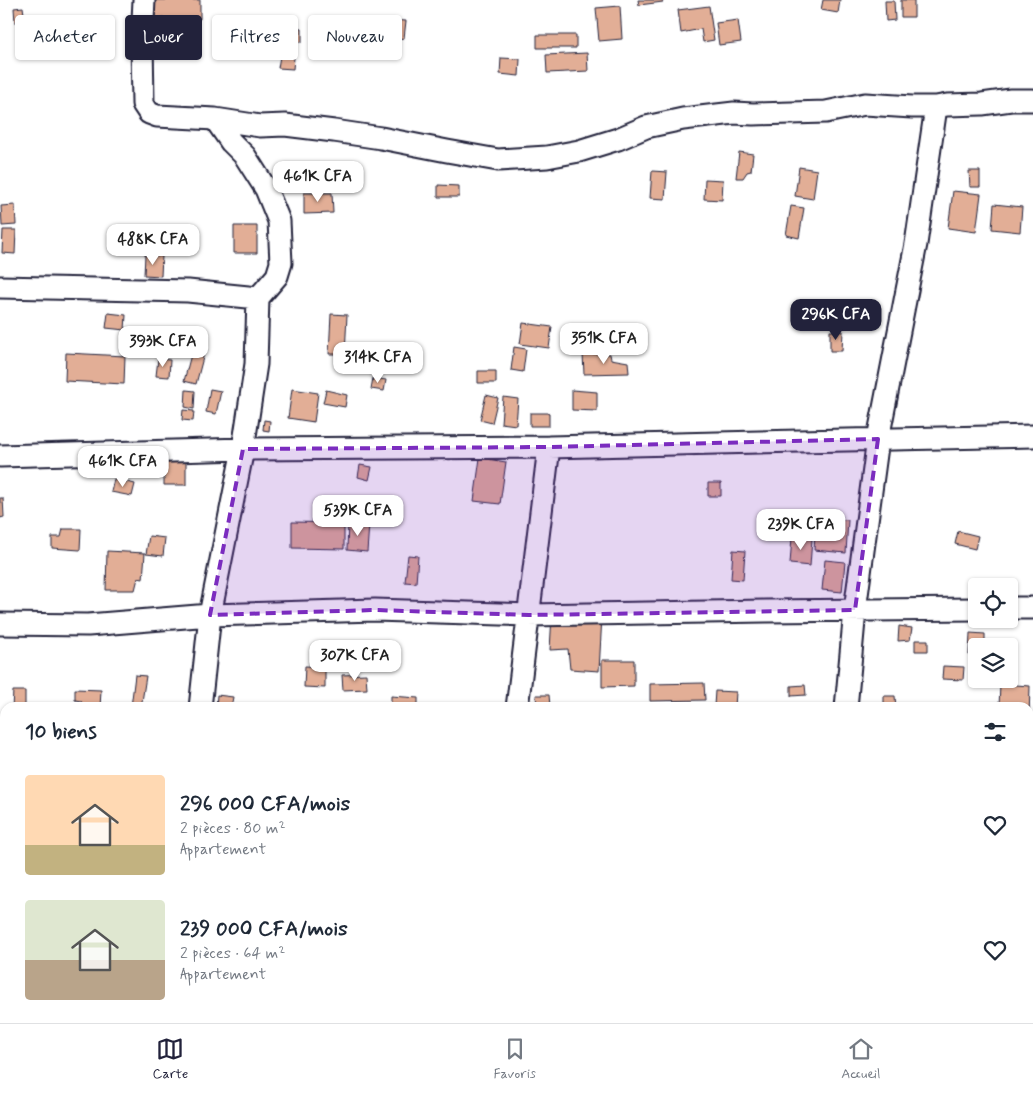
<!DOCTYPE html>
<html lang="fr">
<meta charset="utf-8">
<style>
body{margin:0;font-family:Mynerve,sans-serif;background:#f2f2f3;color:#1f2937;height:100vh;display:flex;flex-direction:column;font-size:19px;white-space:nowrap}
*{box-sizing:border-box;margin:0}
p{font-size:16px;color:#747a83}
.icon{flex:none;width:28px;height:28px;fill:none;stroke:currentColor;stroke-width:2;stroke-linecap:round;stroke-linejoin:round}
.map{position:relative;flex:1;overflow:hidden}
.drawer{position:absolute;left:0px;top:702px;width:1034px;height:321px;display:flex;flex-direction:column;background:#fff;border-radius:15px 15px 0 0;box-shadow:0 1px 4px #0004}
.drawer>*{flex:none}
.guide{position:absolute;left:15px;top:15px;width:500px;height:45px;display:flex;gap:10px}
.controls{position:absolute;left:968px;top:578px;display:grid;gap:10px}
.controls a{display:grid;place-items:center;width:50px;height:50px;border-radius:5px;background:#fff;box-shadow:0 1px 4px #0004;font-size:25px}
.price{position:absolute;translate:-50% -42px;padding:0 11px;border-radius:10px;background:#fff;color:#222;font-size:16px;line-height:32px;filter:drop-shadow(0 1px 2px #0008)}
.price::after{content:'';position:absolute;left:50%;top:30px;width:15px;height:11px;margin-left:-8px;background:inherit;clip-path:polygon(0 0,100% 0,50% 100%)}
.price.current{background:#22223b;color:#fff}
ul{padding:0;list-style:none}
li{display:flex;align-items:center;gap:15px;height:125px;padding:0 25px}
li span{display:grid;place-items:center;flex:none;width:140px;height:100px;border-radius:5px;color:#555}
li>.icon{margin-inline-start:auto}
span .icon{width:60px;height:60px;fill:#fffc;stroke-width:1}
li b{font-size:21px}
h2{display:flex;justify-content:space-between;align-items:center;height:60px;padding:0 25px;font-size:21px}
.chip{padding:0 18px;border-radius:5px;background:#fff;box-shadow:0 1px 4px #0004;font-size:18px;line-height:45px}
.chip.current{background:#22223b;color:#fff}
.tab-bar{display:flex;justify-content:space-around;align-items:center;height:70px;border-top:1px solid #e0e1e3;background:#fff;font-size:14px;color:#747a83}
.tab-bar a{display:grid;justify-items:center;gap:2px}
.tab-bar .current{color:#22223b}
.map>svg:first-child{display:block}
.building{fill:#e2ae96;stroke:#22223b}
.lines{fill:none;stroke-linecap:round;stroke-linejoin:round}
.minor-casing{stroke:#22223b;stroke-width:25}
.minor{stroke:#fff;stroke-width:21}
.marked{fill:#7b2cbf;fill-opacity:0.2;stroke:#7b2cbf;stroke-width:4;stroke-dasharray:10 6;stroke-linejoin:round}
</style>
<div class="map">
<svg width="1033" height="1023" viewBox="0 0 1033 1023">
<rect width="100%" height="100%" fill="#fff"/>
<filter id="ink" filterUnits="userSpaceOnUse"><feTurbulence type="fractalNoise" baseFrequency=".02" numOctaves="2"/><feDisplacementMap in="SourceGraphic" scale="10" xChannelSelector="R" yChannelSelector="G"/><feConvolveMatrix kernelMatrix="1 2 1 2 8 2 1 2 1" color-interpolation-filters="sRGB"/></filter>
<g filter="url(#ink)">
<path class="building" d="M155,0h45v19l-6,1 -1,2h-10v-3l-28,-1z
M638,0h25v2l-24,3z
M823,0h17l-2,13 -17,-3z
M901,0h13v17h-13z
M885,1h9l1,19 -9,1z
M620,6l2,33 -23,2 -3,-33z
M709,6l5,34 -11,2 -2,-13 -20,4 -3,-23z
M23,7l2,14 -10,1 -1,-14z
M385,20l21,1 -2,17 -7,1 -1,7 -11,-1z
M738,20l3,22 -22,3 -3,-22z
M353,25l21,1 -2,24 -21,-1z
M219,26h14v14h-14z
M289,27l13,1v14h-14z
M537,35h39v13h-39z
M587,53l1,18 -41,2 -1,-18z
M280,56l14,2 -1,11 -15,-1z
M501,58l19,1 -1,17 -19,-2z
M739,152l14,2 -2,17 -4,1 -4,6h-7z
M799,167l18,3 -4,29 -18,-3z
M652,171l15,1 -2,27 -15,-1z
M969,171h11v16h-10z
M705,179l18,1 -1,20 -18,-1z
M438,185l21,1v11h-21z
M953,191l28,3 -5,38 -28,-4z
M304,193h28l1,20 -29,1z
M994,204l28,3 -2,25 -28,-3z
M15,205l1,20 -14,1 -1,-20z
M791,206l13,2 -5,30 -13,-3z
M234,226h23v27h-23z
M3,230h13l-1,24 -13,-1z
M145,255l17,1 -1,20 -17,-1z
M108,313l18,2 -1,15 -19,-2z
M331,314l16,1 -2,39h-16z
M523,323l29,4 -3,21 -29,-4z
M830,331h13l-1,20h-12z
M193,347l12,3 -9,34 -12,-3z
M514,347l12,2 -3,23 -12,-2z
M66,353l59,3 -1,28 -59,-3z
M583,354h27l1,5 17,3 1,11 -45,1z
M158,359l12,1 -1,17 -13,-1z
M478,371h18v12h-18z
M373,378l13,2 -2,11 -13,-2z
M210,389l11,2 -5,23 -10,-2z
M292,389l26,4 -4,29 -26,-4z
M186,390l9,1 -1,18 -9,-2z
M326,390l21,5 -2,12 -22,-4z
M572,390l25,2v19l-25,-1z
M486,395l12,3 -6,25 -12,-3z
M503,397l15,2 -2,26 -15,-2z
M183,410l11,1 -1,10 -11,-1z
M530,413h19v13h-19z
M264,420l6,1 -1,10 -6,-1z
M480,458l26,4 -6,42 -26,-3z
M164,460h22v25h-22z
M360,465l12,2 -3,13 -11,-3z
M114,479l21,5 -3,12 -21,-4z
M708,483h13v13h-13z
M0,498h3l1,19 -4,1z
M352,501h10v16l-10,-1z
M382,503l16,2 -1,12 -17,-2z
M816,518l32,2 -2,33 -32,-3z
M292,522l52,1v26l-52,-1z
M348,522l21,2 -2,28 -20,-2z
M63,529h18l-1,21 -28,-2v-11h9z
M958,531l20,5 -3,13 -20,-5z
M149,536l16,2 -2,18 -17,-2z
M792,537l20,2 -2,27 -20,-2z
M733,550l12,1 -2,29 -12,-1z
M107,551l38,2 -2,26 -5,-1 -3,12h-29z
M408,555l10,1 -2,27 -11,-1z
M825,560l20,2 -3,30 -20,-2z
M552,615l50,1 -3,55 -29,-2 -2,-20 -18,1z
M899,626l13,2 -2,12 -12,1z
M970,633l15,1v12h-9v9h-7z
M915,640h13v11h-13z
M602,660h32v26l-32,1z
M305,666l20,1v21l-21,-1z
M943,666l21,1 -1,13 -21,-1z
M366,674l1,15 -24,1 -1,-15z
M135,675l11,1 -5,32 -10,-1z
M704,683l1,17 -55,1v-17z
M1000,684l30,2 -1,33v-11h-30z
M805,685l1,10 -15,1v-10z
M75,689l26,1 -1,18h-16l-3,-7 -6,-1z
M13,691h12v17h-13z
M715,691l21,1 -1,15 -21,-1z
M217,695l16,2 -2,11h-15z
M536,695h13l1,11 -13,1z
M391,696l27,2v10h-27z
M884,696h11l1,12h-12z
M1029,719h4v23h-3l-1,2z
M0,849l5,1v14h-5z"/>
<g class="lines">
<defs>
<path id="minor" d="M144,0l-2,40 1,64 6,9 8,3 58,3 16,23 14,14 21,33 13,32 2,42 -4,13 -19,22 -2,66 -13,85 -33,166 -10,93
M215,119l45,7 25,-1 49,6 47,7 66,13 51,9 49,-3 32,-6 39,-12 28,-12 37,-8 51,-6 19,1 73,-2 39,-8 47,3h24
M0,287l188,4 70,7
M0,456l243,-7 306,-2 250,-6 234,-5
M1009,608h24
M0,624l88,1 122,-10 165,-5 154,5 236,-4 211,-2
M517,708l32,-261
M846,708l9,-98 23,-171 38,-195 20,-137 11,-2 35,-1 29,-4h22
M1029,770h4
M0,777h5
M1029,949h4
M159,1023v-4
M471,1023l1,-4
M876,1023v-4"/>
</defs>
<use href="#minor" class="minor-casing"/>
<use href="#minor" class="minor"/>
</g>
</g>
<path class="marked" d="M878,439l-23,171 -326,5 -154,-5 -165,5 33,-166 306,-2z"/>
</svg>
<div class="controls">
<a><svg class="icon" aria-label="locate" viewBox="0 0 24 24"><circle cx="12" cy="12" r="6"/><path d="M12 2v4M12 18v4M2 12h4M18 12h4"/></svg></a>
<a><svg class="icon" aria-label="layers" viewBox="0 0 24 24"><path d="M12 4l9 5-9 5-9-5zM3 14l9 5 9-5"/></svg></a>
</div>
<b class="price" style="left:318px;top:203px">461K CFA</b>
<b class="price" style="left:153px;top:266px">488K CFA</b>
<b class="price current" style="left:836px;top:341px">296K CFA</b>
<b class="price" style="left:604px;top:365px">351K CFA</b>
<b class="price" style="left:163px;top:368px">393K CFA</b>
<b class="price" style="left:378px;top:384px">314K CFA</b>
<b class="price" style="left:123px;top:488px">461K CFA</b>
<b class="price" style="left:358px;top:537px">539K CFA</b>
<b class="price" style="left:801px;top:551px">239K CFA</b>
<b class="price" style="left:355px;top:682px">307K CFA</b>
<div class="guide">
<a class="chip">Acheter</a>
<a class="chip current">Louer</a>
<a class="chip">Filtres</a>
<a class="chip">Nouveau</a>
</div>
<section class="drawer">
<h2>10 biens<svg class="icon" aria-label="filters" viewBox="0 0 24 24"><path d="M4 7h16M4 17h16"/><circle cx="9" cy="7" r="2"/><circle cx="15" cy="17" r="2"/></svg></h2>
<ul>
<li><span style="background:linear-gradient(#ffd9b3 70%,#c2b280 0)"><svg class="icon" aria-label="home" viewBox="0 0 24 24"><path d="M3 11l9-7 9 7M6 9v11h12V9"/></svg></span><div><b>296 000 CFA/mois</b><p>2 pièces · 80 m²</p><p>Appartement</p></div><svg class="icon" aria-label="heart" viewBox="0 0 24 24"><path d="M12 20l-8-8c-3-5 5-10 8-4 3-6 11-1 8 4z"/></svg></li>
<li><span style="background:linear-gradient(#dfe7d0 60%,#b9a48a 0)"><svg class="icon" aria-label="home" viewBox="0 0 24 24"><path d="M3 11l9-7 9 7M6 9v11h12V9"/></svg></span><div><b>239 000 CFA/mois</b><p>2 pièces · 64 m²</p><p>Appartement</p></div><svg class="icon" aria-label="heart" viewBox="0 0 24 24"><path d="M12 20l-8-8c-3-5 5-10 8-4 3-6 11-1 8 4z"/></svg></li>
</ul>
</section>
</div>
<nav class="tab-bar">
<a class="current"><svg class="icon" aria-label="map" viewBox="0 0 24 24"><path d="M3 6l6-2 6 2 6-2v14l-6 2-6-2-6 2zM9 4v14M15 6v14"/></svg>Carte</a>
<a><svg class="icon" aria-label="saved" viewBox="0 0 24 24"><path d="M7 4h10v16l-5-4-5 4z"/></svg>Favoris</a>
<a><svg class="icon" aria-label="home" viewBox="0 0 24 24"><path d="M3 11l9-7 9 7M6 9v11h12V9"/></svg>Accueil</a>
</nav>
